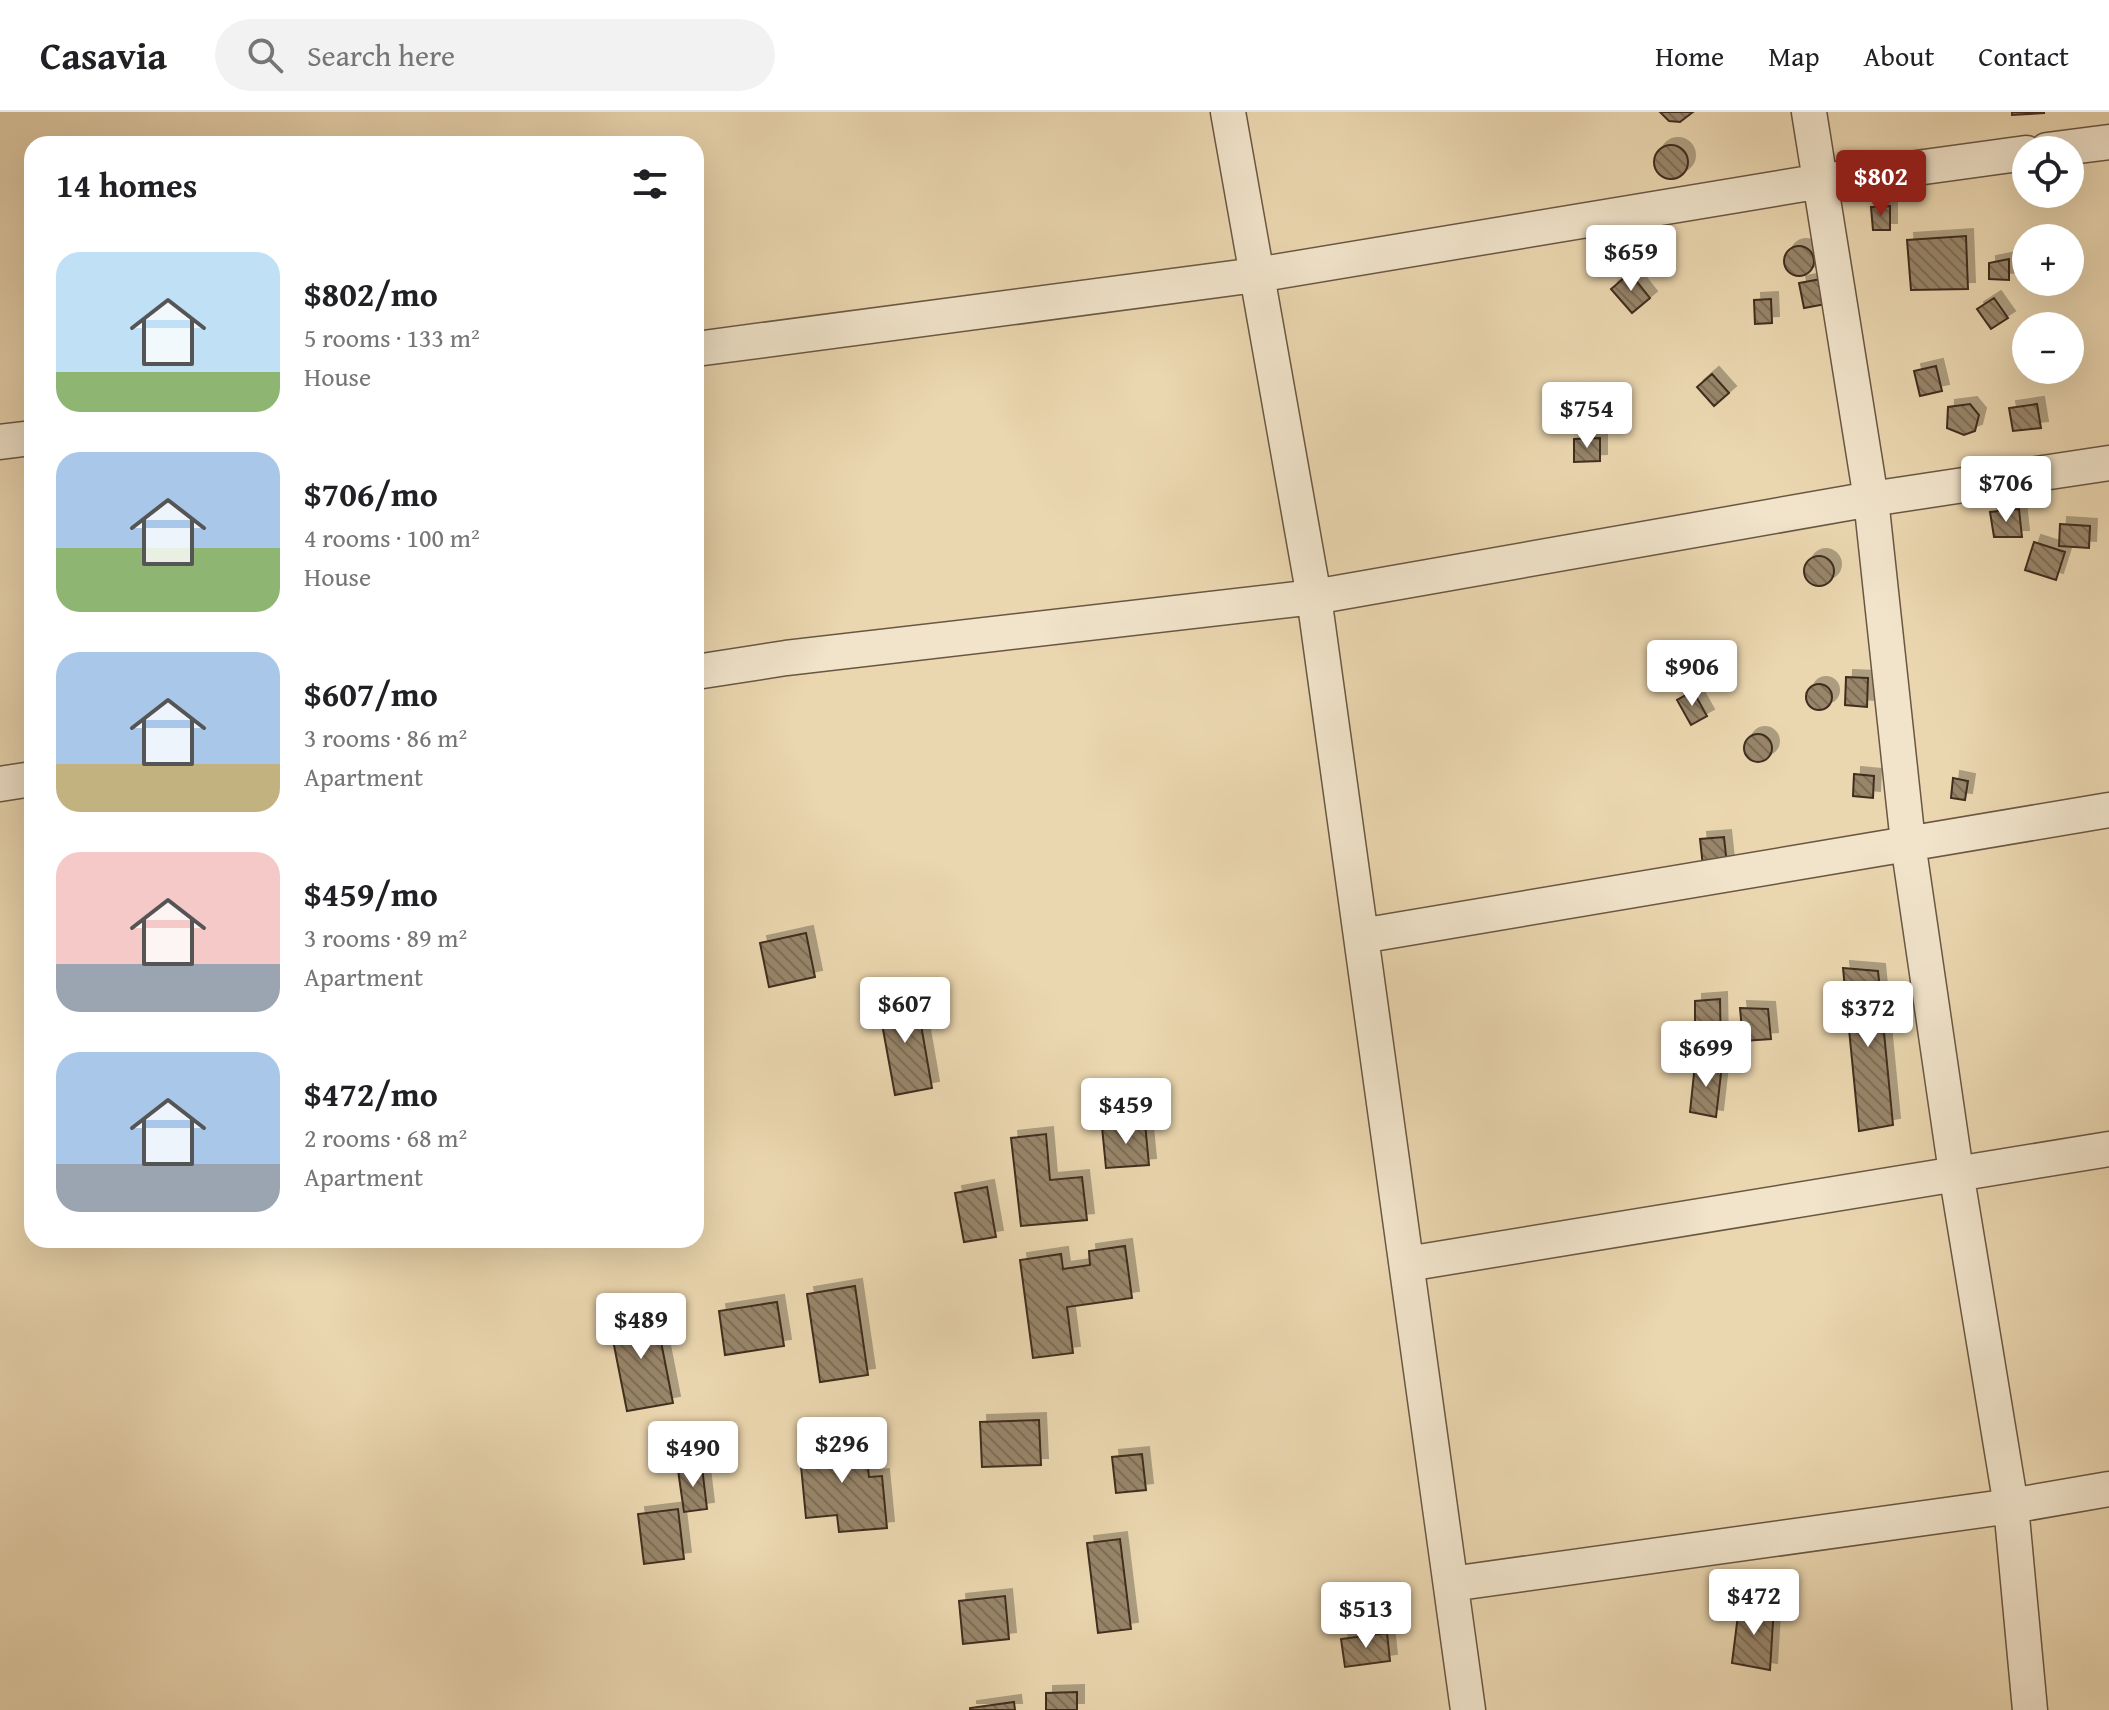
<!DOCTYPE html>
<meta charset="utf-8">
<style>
body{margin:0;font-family:"Gentium Book Plus",serif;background:#f2f2f2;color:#202124;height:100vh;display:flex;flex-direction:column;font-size:30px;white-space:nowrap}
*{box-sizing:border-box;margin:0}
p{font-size:26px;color:#757577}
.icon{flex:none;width:44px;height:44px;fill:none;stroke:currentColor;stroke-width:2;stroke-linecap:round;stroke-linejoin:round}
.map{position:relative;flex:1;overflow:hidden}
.details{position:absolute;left:24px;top:24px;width:680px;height:1112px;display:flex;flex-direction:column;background:#fff;border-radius:24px;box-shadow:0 8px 32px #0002}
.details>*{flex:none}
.controls{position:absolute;left:2012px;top:24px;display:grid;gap:16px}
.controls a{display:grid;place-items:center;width:72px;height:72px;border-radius:50%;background:#fff;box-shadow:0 8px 32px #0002;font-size:40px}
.price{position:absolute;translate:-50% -68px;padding:0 18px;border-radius:8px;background:#fff;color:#222;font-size:26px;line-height:52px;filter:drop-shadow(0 2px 4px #0008)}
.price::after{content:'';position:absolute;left:50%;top:48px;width:24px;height:18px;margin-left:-12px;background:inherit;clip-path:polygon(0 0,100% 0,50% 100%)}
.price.active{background:#8f2418;color:#fff}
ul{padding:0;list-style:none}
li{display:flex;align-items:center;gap:24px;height:200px;padding:0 32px}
li span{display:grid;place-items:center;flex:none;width:224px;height:160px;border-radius:24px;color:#555}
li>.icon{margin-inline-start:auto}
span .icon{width:96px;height:96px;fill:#fffc;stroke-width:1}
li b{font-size:34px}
h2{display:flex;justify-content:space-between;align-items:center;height:96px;padding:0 32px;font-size:34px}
header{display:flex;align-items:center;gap:48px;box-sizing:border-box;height:112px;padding:0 40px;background:#fff;border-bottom:2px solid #e0e0e0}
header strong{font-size:38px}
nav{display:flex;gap:44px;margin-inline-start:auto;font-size:28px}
.search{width:560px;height:72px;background:#f2f2f2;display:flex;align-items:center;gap:20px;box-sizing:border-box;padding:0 28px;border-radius:44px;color:#757577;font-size:30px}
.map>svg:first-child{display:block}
.building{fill:url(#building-back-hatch);stroke:#402d1f;stroke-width:2;filter:url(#shadow)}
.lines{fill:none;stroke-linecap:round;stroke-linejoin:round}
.minor-casing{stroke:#6a5743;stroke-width:37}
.minor{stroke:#f1e4cb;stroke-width:34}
</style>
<header>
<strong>Casavia</strong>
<div class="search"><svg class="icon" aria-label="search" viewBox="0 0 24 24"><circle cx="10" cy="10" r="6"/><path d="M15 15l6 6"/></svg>Search here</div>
<nav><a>Home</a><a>Map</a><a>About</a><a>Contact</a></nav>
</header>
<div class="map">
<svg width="2109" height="1598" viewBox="0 0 2109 1598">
<defs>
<pattern id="building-back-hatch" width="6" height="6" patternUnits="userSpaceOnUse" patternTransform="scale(2)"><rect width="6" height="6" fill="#98856a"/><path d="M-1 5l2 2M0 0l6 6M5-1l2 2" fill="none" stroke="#7d6d57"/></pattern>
<filter id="shadow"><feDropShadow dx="7" dy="-7" stdDeviation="0" flood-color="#0004"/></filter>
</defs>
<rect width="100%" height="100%" fill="#ead6af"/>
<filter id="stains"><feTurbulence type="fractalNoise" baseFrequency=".0025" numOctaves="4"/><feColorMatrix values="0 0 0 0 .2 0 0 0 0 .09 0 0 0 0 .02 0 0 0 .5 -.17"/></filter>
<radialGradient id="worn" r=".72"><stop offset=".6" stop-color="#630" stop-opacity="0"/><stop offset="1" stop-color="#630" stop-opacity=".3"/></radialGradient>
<path class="building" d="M1693,0l-13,10 -11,-1 -9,-9z
M2012,0h32v1l-32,2z
M1654 50a17 17 0 1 1 34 0a17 17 0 1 1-34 0Z
M1890,94v24h-17l-2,-23z
M1966,124l2,53 -57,1 -4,-50z
M1784 149a15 15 0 1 1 30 0a15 15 0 1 1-30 0Z
M2009,147v21l-20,-1v-16z
M1630,161l20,25 -18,15 -21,-24z
M1821,167l5,25 -22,4 -5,-25z
M1994,186l14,20 -17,11 -14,-20z
M1771,187l1,24 -17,1 -1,-24z
M1936,254l6,25 -22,5 -6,-25z
M1712,262l17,19 -15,13 -17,-19z
M27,267h5v26h-3z
M1970,292l9,11 -4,16 -11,4 -17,-7 1,-21z
M2037,292l4,24 -28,3 -4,-23z
M1600,326v23l-26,1v-23z
M2019,397l3,28h-28l-4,-25z
M2060,412l30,2 -1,22 -30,-2z
M2034,430l31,10 -9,28 -31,-10z
M1804 459a15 15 0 1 1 30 0a15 15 0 1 1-30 0Z
M1846,565l22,1 -1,29 -22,-2z
M1806 585a13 13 0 1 1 26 0a13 13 0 1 1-26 0Z
M1693,579l14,25 -16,9 -14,-25z
M1744 636a14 14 0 1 1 28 0a14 14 0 1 1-28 0Z
M1854,662l20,2 -1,22 -20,-2z
M1953,666l15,3 -3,19 -14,-2z
M1724,725l3,28 -24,2 -3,-28z
M806,821l9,44 -46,10 -9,-44z
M1843,856l35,3 15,154 -34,6z
M916,884l16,92 -37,7 -17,-93z
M1720,887l1,51 -26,4v-53z
M1740,896l28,1 3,30 -28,2z
M1695,952l27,1 -6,52 -26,-5z
M1145,1011l4,42 -43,3 -4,-41z
M1046,1022l4,46 32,-3 5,43 -66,6 -10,-88z
M987,1075l9,50 -32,5 -9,-49z
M1125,1134l7,52 -65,9 6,46 -40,5 -13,-98 41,-6 2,15 27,-4 -1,-14z
M855,1174l13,89 -48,7 -13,-88z
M777,1190l7,44 -59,9 -6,-44z
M655,1199l18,92 -46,8 -18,-91z
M1039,1308l2,45 -59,2 -2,-45z
M865,1327l4,38 13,-1 5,52 -48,4 -2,-17 -31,3 -7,-73z
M1142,1342l4,36 -30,3 -4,-36z
M702,1355l5,42 -23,3 -6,-42z
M678,1397l6,50 -40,5 -6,-50z
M1120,1427l11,90 -33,4 -11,-90z
M1005,1484l4,43 -46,5 -4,-43z
M1774,1494l-4,64 -38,-7 7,-56z
M1387,1521l3,28 -45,6 -4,-28z
M1077,1580v18h-31v-17z
M1014,1590l1,8h-45v-2z"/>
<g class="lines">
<defs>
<path id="minor" d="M1228,0l86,485 154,1113
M1809,0l62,387 37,344 48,329 55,334 19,204
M2047,38l62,-8
M696,237l560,-74 566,-94 204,-28
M0,330l32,-4
M696,560l90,-14 528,-61 557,-98 238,-36
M0,672l32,-5
M1361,824l748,-126
M1407,1152l702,-115
M1451,1472l560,-78 98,-17"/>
</defs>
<use href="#minor" class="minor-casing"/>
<use href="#minor" class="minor"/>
</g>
<rect width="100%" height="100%" filter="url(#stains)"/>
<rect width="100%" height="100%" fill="url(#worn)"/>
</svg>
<div class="controls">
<a><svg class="icon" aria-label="locate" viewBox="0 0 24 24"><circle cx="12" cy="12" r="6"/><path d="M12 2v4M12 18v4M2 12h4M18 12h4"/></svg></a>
<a>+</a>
<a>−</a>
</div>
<b class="price active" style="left:1881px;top:106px">$802</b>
<b class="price" style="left:1631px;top:181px">$659</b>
<b class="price" style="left:1587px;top:338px">$754</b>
<b class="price" style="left:2006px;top:412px">$706</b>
<b class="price" style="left:1692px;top:596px">$906</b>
<b class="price" style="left:905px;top:933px">$607</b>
<b class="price" style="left:1868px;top:937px">$372</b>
<b class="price" style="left:1706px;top:977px">$699</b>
<b class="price" style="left:1126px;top:1034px">$459</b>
<b class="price" style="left:641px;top:1249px">$489</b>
<b class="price" style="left:842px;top:1373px">$296</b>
<b class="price" style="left:693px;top:1377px">$490</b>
<b class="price" style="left:1754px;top:1525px">$472</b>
<b class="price" style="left:1366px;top:1538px">$513</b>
<section class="details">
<h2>14 homes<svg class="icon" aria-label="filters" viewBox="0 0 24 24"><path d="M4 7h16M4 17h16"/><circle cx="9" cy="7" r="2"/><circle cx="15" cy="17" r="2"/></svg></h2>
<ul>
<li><span style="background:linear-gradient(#bfe0f5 75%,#8fb573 0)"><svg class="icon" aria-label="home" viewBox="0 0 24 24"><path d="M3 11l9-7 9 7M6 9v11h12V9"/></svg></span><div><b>$802/mo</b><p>5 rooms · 133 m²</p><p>House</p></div></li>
<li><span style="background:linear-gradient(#a9c7e8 60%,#8fb573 0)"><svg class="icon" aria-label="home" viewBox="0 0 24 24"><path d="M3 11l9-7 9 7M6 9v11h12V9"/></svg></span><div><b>$706/mo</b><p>4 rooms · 100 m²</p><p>House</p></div></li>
<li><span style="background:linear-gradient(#a9c7e8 70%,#c2b280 0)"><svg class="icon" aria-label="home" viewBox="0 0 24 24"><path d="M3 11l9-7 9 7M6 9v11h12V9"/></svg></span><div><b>$607/mo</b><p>3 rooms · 86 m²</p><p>Apartment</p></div></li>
<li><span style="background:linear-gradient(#f6c9c9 70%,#9aa5b1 0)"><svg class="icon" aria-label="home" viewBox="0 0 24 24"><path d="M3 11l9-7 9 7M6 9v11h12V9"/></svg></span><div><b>$459/mo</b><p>3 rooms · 89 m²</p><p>Apartment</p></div></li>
<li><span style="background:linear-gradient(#a9c7e8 70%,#9aa5b1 0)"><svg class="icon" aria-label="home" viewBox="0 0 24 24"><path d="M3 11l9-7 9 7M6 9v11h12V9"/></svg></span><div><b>$472/mo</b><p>2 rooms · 68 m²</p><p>Apartment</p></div></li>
</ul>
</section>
</div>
